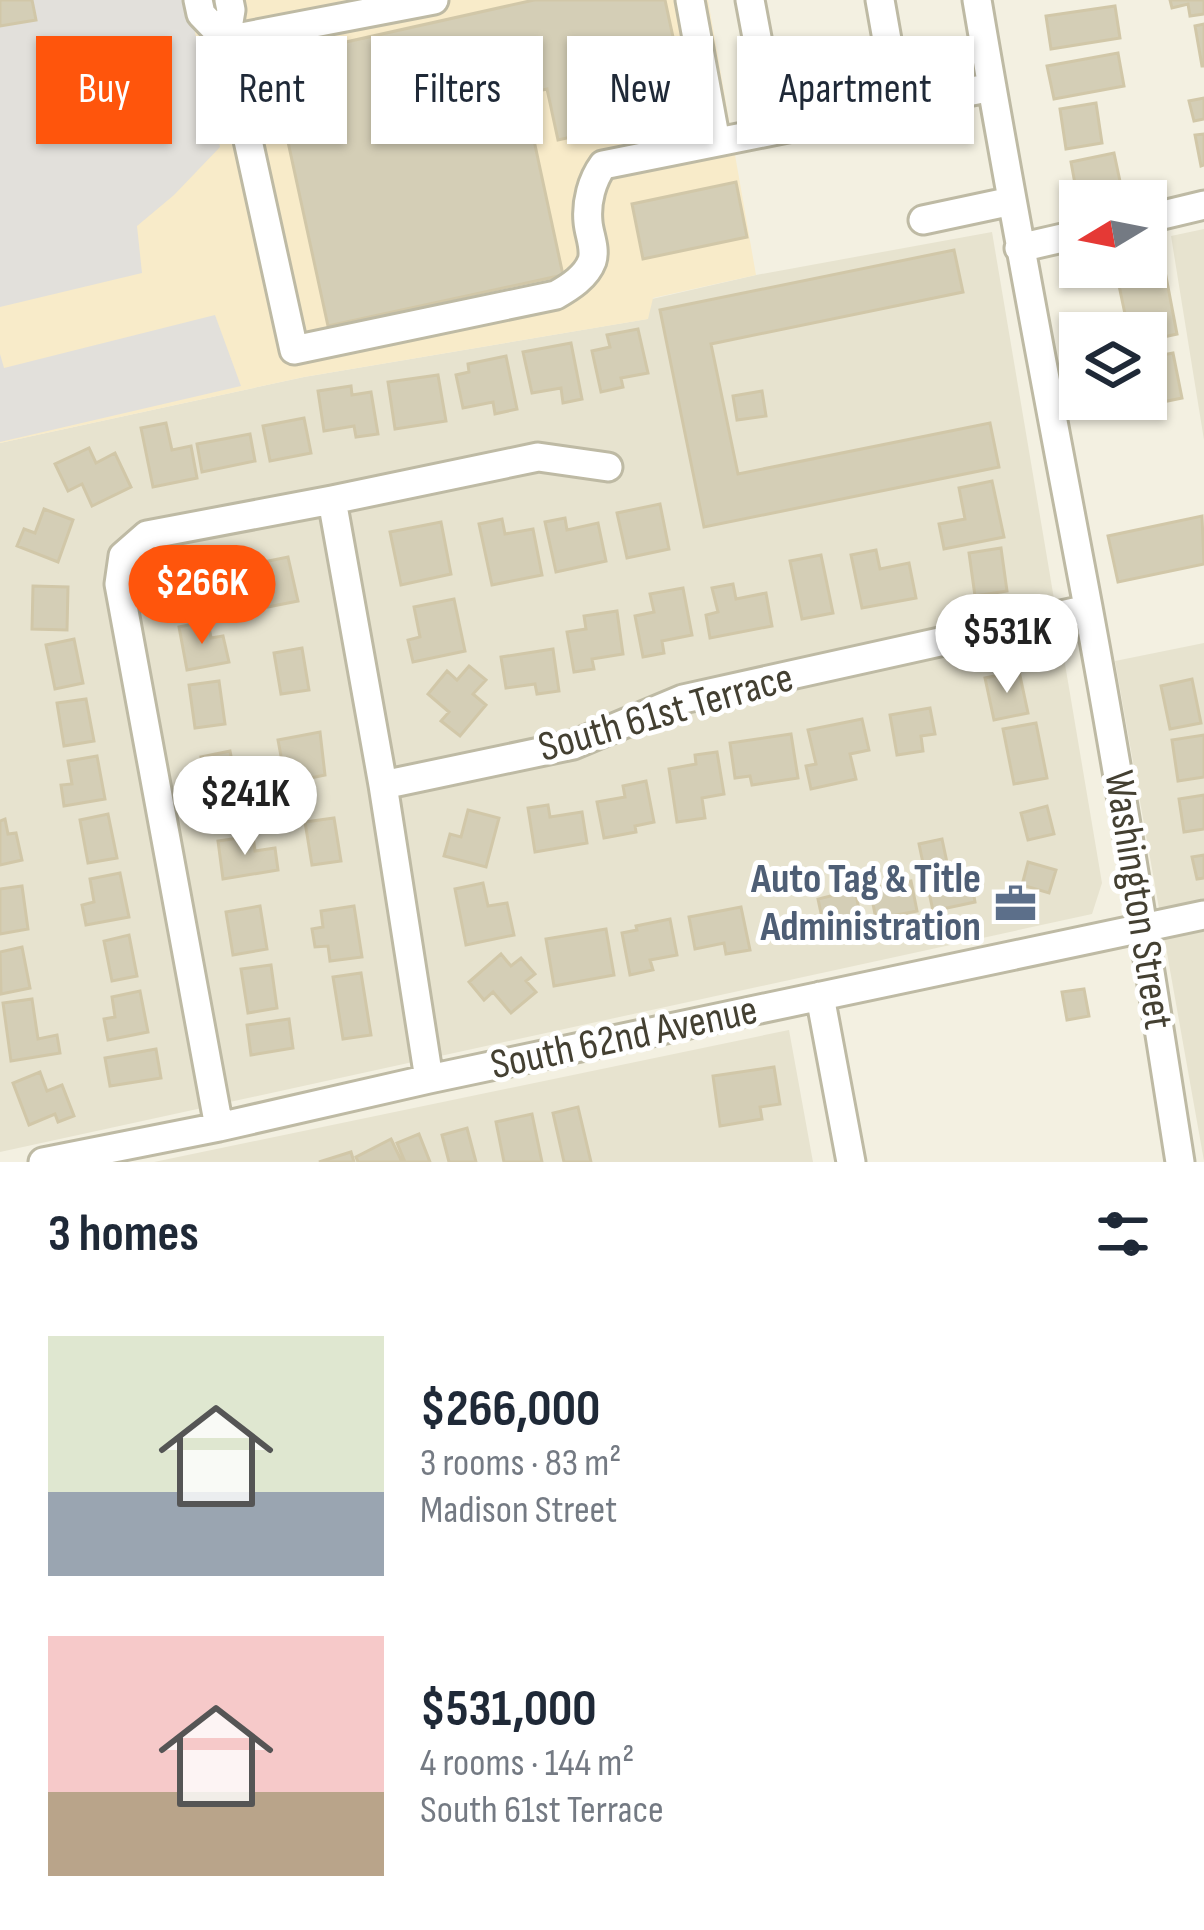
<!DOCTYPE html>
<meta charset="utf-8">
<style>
body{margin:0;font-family:"Sofia Sans Condensed",sans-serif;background:#f2f2f3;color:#1f2937;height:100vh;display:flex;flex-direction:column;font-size:45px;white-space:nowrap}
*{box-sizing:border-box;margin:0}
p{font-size:39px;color:#747a83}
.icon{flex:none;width:66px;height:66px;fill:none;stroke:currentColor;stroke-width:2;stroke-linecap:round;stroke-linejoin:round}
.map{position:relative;height:1162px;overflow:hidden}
.panel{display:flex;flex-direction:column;background:#fff;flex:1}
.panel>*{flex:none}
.hud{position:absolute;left:36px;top:36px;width:1134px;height:108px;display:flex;gap:24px}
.needle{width:78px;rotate:260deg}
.fabs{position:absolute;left:1059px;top:180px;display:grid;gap:24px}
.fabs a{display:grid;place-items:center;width:108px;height:108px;border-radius:0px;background:#fff;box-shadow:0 3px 9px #0004;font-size:60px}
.price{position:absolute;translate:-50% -102px;padding:0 27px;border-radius:42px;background:#fff;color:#222;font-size:39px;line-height:78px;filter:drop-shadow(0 3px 6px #0008)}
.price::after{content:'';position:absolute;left:50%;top:72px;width:36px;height:27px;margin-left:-18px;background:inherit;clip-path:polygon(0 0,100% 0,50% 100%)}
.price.on{background:#ff550c;color:#fff}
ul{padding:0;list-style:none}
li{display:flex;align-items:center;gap:36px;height:300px;padding:0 48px}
li span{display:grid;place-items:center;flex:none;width:336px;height:240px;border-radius:0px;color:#555}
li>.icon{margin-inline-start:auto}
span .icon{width:144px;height:144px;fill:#fffc;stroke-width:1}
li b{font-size:51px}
h2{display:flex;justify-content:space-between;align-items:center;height:144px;padding:0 48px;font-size:51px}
.tag{padding:0 42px;border-radius:0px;background:#fff;box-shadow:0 3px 9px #0004;font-size:42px;line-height:108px}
.tag.on{background:#ff550c;color:#fff}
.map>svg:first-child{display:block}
.residential{fill:#e7e3cf}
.commercial{fill:#f8ebc9}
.parking{fill:#e2e0db}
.building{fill:#d4ceb6;stroke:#d1c7a8;stroke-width:3}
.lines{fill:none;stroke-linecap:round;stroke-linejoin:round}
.minor-casing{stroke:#bebaa4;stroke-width:33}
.minor{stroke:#fff;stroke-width:27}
.labels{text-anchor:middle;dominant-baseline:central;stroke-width:10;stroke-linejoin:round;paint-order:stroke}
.street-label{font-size:42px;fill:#444032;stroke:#fff}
.service-label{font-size:42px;font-weight:bold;fill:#4e5e75;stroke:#fff;text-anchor:end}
</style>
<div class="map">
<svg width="1204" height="1162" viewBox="0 0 1204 1162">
<rect width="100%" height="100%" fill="#f3f0e1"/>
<path class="residential" d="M1204,229v211l-33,-204z
M992,232l110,651 -10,31 -1092,238v-709l304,-66 343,-58 5,-20 104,-24z
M1204,643v518l-89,-500z
M789,1030l24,132h-659z"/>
<path class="commercial" d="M0,0h708l48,275 -103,23 -5,21 -344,58 -304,66z"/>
<path class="parking" d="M0,0h188l32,147 -46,48 -37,31 5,47 -142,34z
M215,315l26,71 -241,56v-88l4,14z"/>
<path class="building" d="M0,0h32l4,20 -36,6z
M534,0h131l24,111 -131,29 -11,-51 -23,5 39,181 -235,51 -58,-267z
M1170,0h34v14l-14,2 -2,-12 -16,4z
M1115,6l5,32 -69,11 -5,-33z
M1204,24v42h-2l-7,-40z
M1118,53l6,33 -70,13 -7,-33z
M1204,98v21l-10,2 -5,-20z
M1096,103l6,40 -36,6 -6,-40z
M1204,134v31l-3,1 -6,-31z
M1114,153l7,33 -44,9 -6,-33z
M736,182l11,55 -104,22 -11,-55z
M954,250l9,42 -252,52 27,130 252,-51 9,44 -295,60 -44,-217z
M1164,266l13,68 -27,6 -2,-8 -19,1 -12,-57z
M638,329l10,44 -27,5 2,9 -22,5 -9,-41 18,-4 -3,-12z
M571,343l11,56 -19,4 -2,-15 -29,5 -9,-41z
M1173,353l9,45 -92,19 -4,-18h60v-41z
M506,356l11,53 -22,5 -2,-12 -30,6 -7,-33 13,-3 -1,-8z
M438,375l8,46 -51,8 -7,-47z
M351,386l1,9 19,-3 7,42 -22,3 -2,-11 -30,5 -6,-40z
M762,391l4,25 -29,4 -4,-24z
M304,418l7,35 -41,8 -7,-35z
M166,423l6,27 19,-4 6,32 -44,9 -12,-59z
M250,434l5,27 -53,11 -5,-28z
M89,448l7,15 19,-10 16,34 -39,19 -10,-22 -14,7 -13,-27z
M992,481l12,56 -60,12 -5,-25 26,-5 -6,-31z
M660,504l9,45 -42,9 -10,-45z
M44,509l29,11 -15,42 -41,-16 7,-17 11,4z
M1202,516l2,48 -86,18 -10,-46z
M565,518l2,12 31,-7 8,38 -50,11 -11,-50z
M502,519l3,15 28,-5 9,46 -50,10 -13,-61z
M441,522l10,52 -50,11 -11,-53z
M1001,548l6,43 -32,5 -6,-43z
M876,550l4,19 29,-6 7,35 -54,10 -11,-53z
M821,555l12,58 -31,6 -12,-58z
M288,557l10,44 -30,6 -9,-44z
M200,563l6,44 -29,4 -5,-44z
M733,584l3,15 30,-6 6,33 -62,12 -4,-23 12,-3 -6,-24z
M33,586l35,1 -1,43 -35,-1z
M683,588l9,47 -30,6 2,12 -21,4 -8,-41 19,-4 -4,-18z
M454,599l11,52 -52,11 -5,-22 12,-3 -6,-30z
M617,611l6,43 -31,5 2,10 -20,3 -7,-40 19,-3 -2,-13z
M208,621l3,17 12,-2 6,26 -42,8 -8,-43z
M74,639l9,44 -28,6 -9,-44z
M302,648l7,42 -28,4 -7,-41z
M553,649l6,42 -22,3 -2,-10 -29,4 -5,-31z
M469,666l17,14 -13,14 13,11 -26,31 -19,-15 8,-9 -21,-18 19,-23 10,9z
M1019,671l9,42 -34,7 -9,-42z
M1192,679l9,44 -31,6 -9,-43z
M219,681l6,43 -30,4 -6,-43z
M86,699l8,42 -30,5 -7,-43z
M930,708l5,26 -14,2 2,15 -26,4 -7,-40z
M862,719l7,31 -19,4 6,25 -45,10 -5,-23 10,-2 -8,-34z
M1036,723l11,55 -33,6 -11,-55z
M320,732l5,43 -39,8 -8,-43z
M791,734l7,44 -46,7 -2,-9 -15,2 -5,-35z
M1204,735v42l-26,4 -6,-41z
M230,751l4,20 14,-3 4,22 -43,8 -8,-41z
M717,752l7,42 -22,4 3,20 -28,4 -8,-53 27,-5 -1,-9z
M97,756l8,43 -41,7 -3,-21 11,-1 -4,-23z
M646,781l8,41 -19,4 1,6 -32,6 -7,-36 28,-5 -2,-11z
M1204,795v34l-20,3 -5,-33z
M548,805l2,12 32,-5 5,31 -52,9 -7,-44z
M1047,806l7,28 -26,6 -7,-27z
M468,810l31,8 -13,49 -42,-11 6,-22 11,3z
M108,814l9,44 -29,5 -8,-43z
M334,818l7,43 -29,4 -7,-43z
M5,819l3,15 8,-1 6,27 -22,5v-44z
M253,836l2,15 20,-3 3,22 -55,9 -5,-38z
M942,839l7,33 20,-4 6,34 -42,9 -14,-67z
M1204,855v23l-7,1 -5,-22z
M1028,862l28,8 -7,23 -27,-8z
M120,873l9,44 -43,8 -4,-20 12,-3 -4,-23z
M911,881l6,30 -41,8 -6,-30z
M483,883l5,23 19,-3 7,32 -48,10 -11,-56z
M22,886l6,43 -28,5v-45z
M855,890l6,29 -37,8 -6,-28z
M260,906l7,43 -34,6 -7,-43z
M354,906l8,51 -32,4 -2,-15 -13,1 -3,-18 11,-2 -2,-16z
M741,907l9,43 -24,4 -2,-11 -29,6 -6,-32z
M670,919l7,36 -27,5 3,10 -23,5 -8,-42 15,-3 -1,-4z
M606,929l8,46 -60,11 -8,-47z
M129,935l8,41 -25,5 -8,-40z
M22,947l8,41 -29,6 -1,-42z
M501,954l10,12 10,-8 14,16 -9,7 10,11 -25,21 -18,-21 -9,8 -15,-18z
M271,965l6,43 -29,5 -7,-44z
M361,973l10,62 -28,4 -10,-62z
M1084,989l5,27 -22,4 -5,-28z
M140,991l8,41 -40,8 -4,-21 11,-2 -3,-20z
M32,999l6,40 19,-4 3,18 -49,8 -8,-58z
M289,1019l4,29 -42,7 -4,-30z
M156,1049l5,29 -51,8 -5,-28z
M774,1067l6,37 -20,3 2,12 -42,7 -7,-50z
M40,1072l7,19 15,-6 12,31 -16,6 -3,-8 -26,11 -16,-42z
M578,1107l13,55h-27l-11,-49z
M532,1114l10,48h-38l-8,-40z
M467,1128l9,34h-27l-7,-27z
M419,1134l11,28h-25l-8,-19z
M391,1139l11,23h-44l-2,-5z
M351,1152l3,10h-35z"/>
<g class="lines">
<defs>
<path id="minor" d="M198,0l3,14 25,26
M229,0l2,10 -5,30 68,310 262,-55c14,-8 30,-18 36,-34 4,-13 -3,-26 -4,-39 -2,-20 4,-42 15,-57l389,-78
M690,0l26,142
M750,0l14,75 125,-24 -9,-51
M977,0c34,203 73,405 111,607 34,184 63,370 92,555
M226,40l208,-40
M1146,219l58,-14
M923,220l89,-19
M1019,248l61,-14
M332,500l51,285 46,294
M383,785l190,-40 110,-46 405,-90
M820,996l31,166
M219,1127l-100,-543 4,-28 24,-21 185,-35 206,-43 70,10
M43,1162l176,-35 210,-48 775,-164"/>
</defs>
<use href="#minor" class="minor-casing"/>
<use href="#minor" class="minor"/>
</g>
<defs>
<symbol id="office-bare" viewBox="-9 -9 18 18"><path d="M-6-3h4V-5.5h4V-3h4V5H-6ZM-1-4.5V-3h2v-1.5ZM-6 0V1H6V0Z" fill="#5c6f8a" stroke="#fff" stroke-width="2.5" paint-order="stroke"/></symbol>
</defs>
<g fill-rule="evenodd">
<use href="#office-bare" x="986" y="874" width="59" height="59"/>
</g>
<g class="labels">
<g class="street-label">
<text transform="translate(666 713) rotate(-16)">South 61st Terrace</text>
<text transform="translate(1138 900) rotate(81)">Washington Street</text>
<text transform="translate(624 1038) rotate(-12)">South 62nd Avenue</text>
</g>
<g class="service-label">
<text x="981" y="879">Auto Tag &amp; Title<tspan x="981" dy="48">Administration</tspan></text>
</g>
</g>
</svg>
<div class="fabs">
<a><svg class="needle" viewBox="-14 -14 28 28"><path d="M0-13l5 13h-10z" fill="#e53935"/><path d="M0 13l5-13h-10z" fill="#747a83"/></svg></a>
<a><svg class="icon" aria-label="layers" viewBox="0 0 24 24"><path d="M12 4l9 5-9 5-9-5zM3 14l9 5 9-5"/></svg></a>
</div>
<b class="price on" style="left:202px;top:647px">$266K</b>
<b class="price" style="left:1007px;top:696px">$531K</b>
<b class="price" style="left:245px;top:858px">$241K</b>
<div class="hud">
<a class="tag on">Buy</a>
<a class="tag">Rent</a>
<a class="tag">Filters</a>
<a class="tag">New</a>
<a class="tag">Apartment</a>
</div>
</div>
<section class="panel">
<h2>3 homes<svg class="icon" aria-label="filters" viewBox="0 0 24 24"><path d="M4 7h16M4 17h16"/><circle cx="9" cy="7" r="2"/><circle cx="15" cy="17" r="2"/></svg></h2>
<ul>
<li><span style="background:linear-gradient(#dfe7d0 65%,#9aa5b1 0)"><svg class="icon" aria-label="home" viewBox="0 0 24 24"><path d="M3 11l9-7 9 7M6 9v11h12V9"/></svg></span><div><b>$266,000</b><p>3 rooms · 83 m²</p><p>Madison Street</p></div></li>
<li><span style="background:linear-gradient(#f6c9c9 65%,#b9a48a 0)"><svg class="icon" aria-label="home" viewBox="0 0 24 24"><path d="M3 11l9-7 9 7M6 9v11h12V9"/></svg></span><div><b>$531,000</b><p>4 rooms · 144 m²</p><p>South 61st Terrace</p></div></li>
</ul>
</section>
